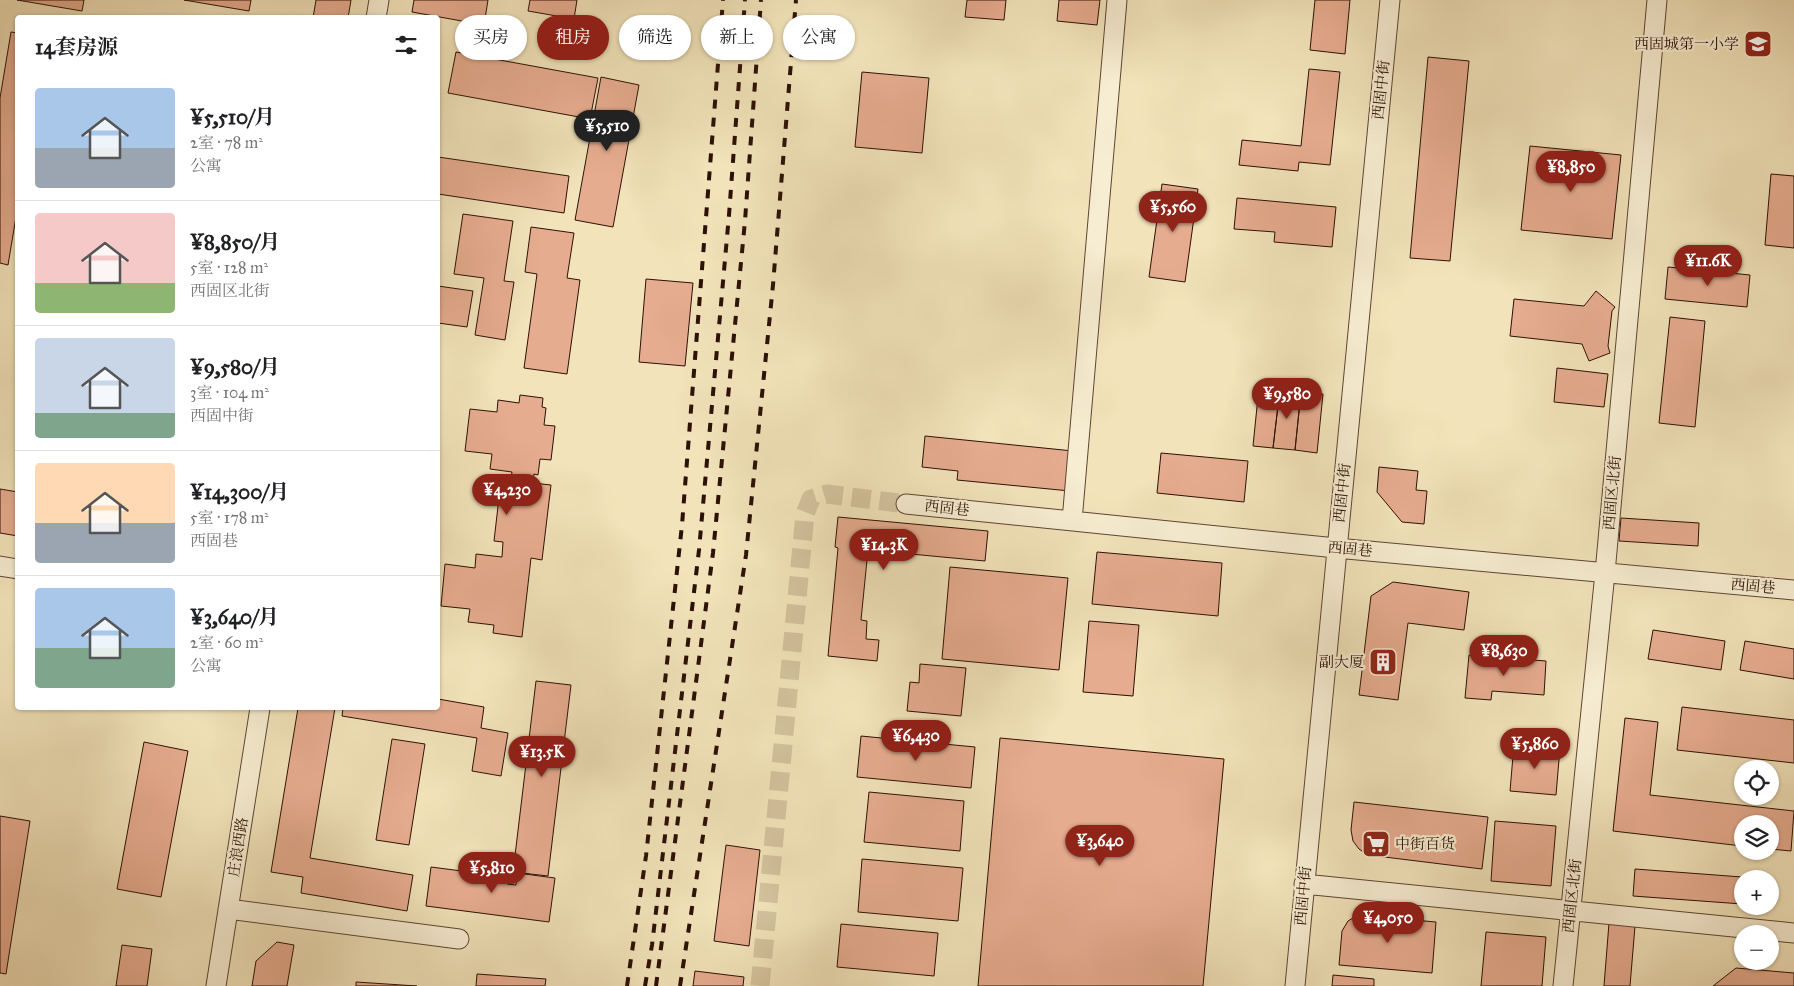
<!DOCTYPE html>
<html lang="zh">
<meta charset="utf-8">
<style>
body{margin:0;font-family:"IM FELL Great Primer","Noto Serif SC",serif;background:#f2f2f2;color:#202124;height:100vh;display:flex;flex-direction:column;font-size:19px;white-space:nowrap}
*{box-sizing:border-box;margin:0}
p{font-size:16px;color:#757577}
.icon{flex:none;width:28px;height:28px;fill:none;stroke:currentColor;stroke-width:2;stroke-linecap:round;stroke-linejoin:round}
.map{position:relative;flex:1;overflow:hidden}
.details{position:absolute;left:15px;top:15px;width:425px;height:695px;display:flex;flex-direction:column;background:#fff;border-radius:5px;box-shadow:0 1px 4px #0004}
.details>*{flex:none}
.top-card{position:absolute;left:455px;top:15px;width:475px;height:45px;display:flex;gap:10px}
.tools{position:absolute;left:1734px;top:760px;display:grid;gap:10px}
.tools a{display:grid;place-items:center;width:45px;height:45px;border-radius:50%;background:#fff;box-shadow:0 1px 4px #0004;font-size:25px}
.price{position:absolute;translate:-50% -42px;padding:0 11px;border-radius:18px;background:#8f2418;color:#fff;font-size:16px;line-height:32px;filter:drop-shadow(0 1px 2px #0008)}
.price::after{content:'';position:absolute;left:50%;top:30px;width:15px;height:11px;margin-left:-8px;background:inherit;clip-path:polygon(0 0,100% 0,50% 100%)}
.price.selected{background:#222;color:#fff}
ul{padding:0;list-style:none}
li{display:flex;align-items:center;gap:15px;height:125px;padding:0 20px}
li+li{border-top:1px solid #e0e0e0}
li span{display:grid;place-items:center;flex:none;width:140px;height:100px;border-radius:5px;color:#555}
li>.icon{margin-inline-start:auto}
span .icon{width:60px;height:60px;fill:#fffc;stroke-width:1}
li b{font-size:21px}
h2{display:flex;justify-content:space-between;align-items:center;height:60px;padding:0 20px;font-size:21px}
.chip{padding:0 18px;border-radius:22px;background:#fff;box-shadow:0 1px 4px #0004;font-size:18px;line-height:45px}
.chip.selected{background:#8f2418;color:#fff}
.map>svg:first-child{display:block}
.building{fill:#e6ac8f;stroke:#2d1006}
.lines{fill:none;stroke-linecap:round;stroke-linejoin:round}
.minor-tunnel{stroke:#d4c39f;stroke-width:19;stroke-dasharray:19 9;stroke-linecap:butt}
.minor-casing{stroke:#5e4533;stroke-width:21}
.minor{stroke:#f7edd2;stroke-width:19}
.rail{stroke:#2d1006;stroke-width:4;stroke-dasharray:9 9;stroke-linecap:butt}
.labels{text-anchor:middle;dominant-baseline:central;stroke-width:4.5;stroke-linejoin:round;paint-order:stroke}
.poi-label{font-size:15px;fill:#2d1006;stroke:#f7edd2;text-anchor:end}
.street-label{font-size:15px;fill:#2d1006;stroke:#f7edd2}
</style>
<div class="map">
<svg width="1794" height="986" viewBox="0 0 1794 986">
<rect width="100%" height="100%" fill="#f2e3ba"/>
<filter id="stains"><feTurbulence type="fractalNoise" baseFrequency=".004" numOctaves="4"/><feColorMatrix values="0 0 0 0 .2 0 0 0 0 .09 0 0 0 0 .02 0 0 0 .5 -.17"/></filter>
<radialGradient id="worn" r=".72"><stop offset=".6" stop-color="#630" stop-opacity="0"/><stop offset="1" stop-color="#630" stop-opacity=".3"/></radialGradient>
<path class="building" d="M17,0h67l-2,11z
M184,0h67l-2,11z
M316,0h35l-3,18h-35z
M414,0h74l-4,25 -72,-13z
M530,0h47l-3,19 -46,-8z
M967,0h39l-2,20 -39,-3z
M1059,0h41l-3,25 -40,-4z
M1315,0h35l-5,54 -35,-4z
M11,32l7,1v172l-10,60 -8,-2v-165z
M456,52l142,26 -8,41 -142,-26z
M1428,57l41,4 -19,200 -40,-3z
M1309,69l31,3 -10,93 -31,-3 -1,9 -59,-6 3,-25 59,6z
M862,72l67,6 -7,75 -67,-6z
M601,77l38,8 -26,142 -38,-7z
M1530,146l91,9 -9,84 -91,-9z
M438,157l131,19 -5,37 -126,-19z
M1771,174l23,2v72l-29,-3z
M1162,184l36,5 -13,93 -36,-5z
M1237,198l99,9 -4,40 -58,-5 1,-10 -41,-3z
M463,214l50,7 -9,60 10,1 -9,58 -30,-5 9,-57 -30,-4z
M531,227l43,6 -7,45 13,2 -13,94 -43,-6 13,-94 -12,-2z
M1668,267l82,8 -3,32 -82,-8z
M646,279l47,4 -8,83 -46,-4z
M438,286l35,5 -6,36 -29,-4z
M1596,291l19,16 -3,4 -4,35 2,7 -21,8 -7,-17 -72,-8 4,-37 70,7z
M1670,317l35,4 -10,106 -36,-4z
M1557,368l51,6 -4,33 -50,-5z
M1259,387l21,2 -7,59 -20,-2z
M1280,389l21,3 -6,58 -22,-2z
M1301,392l22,2 -6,59 -22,-3z
M520,395l23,3 -1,9 4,1 -2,17 11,1 -4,34 -11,-1 -2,16 -4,-1 -1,9 18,2 -9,75 -11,-2 -9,79 -29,-4 1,-8 -26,-3 2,-13 -29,-3 4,-42 30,4 1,-14 26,3 1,-15 -9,-1 6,-52 9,1 3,-18 -22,-3 2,-15 -27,-3 5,-42 27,3 1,-12 21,3z
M925,436l148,15 -3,40 -113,-11 1,-9 -36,-4z
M1161,453l87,8 -4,41 -87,-9z
M1379,467l39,4 -2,19 11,1 -3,33 -22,-2 -25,-30z
M0,489l18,3v44l-18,-3z
M838,517l150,14 -3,30 -117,-11 -7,70 6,1 -1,18 13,1 -2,21 -49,-5 10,-108 -3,-1z
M1621,518l78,5 -1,23 -79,-5z
M1097,552l125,11 -4,53 -126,-12z
M950,567l118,11 -9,92 -117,-11z
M1393,582l76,10 -5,38 -56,-7 -10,77 -39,-5 12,-99z
M1089,621l50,4 -6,71 -50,-4z
M1653,630l72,11 -4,29 -73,-11z
M1745,641l49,8v30l-54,-9z
M1469,655l77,6 -2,34 -52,-4 -1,9 -26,-2z
M920,664l46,4 -5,48 -54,-5 3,-29 9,1z
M536,681l35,4 -23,191 -35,-4z
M438,699l46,8 -3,21 27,5 -7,43 -29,-5 5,-33 -135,-22 1,-8h95z
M1682,707l112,13v43l-117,-13z
M298,708h37l-25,150 103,17 -6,36 -106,-18 2,-16 -32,-5z
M1625,718l33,4 -8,73 144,16 -3,40 -21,-2v-25h-28v22l-129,-15z
M861,736l114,11 -4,41 -114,-11z
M1000,738l224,21 -21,227h-225z
M392,739l33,5 -16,101 -33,-5z
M144,742l44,9 -27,146 -44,-8z
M1514,744l46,4 -4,47 -46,-4z
M869,792l95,9 -4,50 -96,-9z
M1354,802l134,15 -6,52 -114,-14 -9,-6 -6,-8 -2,-11z
M0,816l30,5 -24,153 -6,-1z
M1495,821l61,5 -5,60 -60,-5z
M726,845l34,5 -11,96 -35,-5z
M862,859l101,9 -5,53 -100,-9z
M431,867l77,10 -1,7 9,1 1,-12 38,5 -6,44 -123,-16z
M1635,869l134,10h-27v25l-109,-8z
M1358,915l78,7 -4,51 -93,-8 3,-34 6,-10z
M1609,923l26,3 -5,60h-26z
M841,924l97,9 -4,43 -97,-9z
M1486,932l60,5 -4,49h-61z
M277,942l17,3 -7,41h-35l4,-25z
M122,945l30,4 -5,37h-31z
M1736,968l58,5v13h-81z
M695,971l49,6 -1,9h-50z
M477,974l69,5 -1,7h-69z
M1333,975l41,4v7h-42z
M356,982l61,4h-61z"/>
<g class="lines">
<path class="minor-tunnel" d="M760,986l45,-472 6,-15 16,-5 79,10"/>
<defs>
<path id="minor" d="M376,18l3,-18
M906,504l430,44 458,42
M1072,521l45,-521
M0,566l18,3
M1304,884l490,49
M228,909l231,30
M216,986l44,-278
M1295,986l95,-986
M1563,986l42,-413 52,-573"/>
</defs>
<use href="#minor" class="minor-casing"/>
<use href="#minor" class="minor"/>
<path class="rail" d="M627,986l19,-130 36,-331 41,-525
M645,986l7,-41 47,-395 30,-335 16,-215
M656,986l57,-433 32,-332 16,-221
M680,986l66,-431 27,-270 23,-285"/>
</g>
<defs>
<symbol id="school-square" viewBox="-11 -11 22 22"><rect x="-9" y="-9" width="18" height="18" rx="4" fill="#8f2418" stroke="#f7edd2"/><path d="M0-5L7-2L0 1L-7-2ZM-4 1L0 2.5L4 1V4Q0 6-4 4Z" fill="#fff"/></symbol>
<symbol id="building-square" viewBox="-11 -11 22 22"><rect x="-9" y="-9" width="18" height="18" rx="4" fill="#8f2418" stroke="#f7edd2"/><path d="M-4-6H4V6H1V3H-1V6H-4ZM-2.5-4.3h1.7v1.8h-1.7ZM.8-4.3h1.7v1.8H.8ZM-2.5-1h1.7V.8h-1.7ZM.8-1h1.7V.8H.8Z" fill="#fff"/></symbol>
<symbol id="supermarket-square" viewBox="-11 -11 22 22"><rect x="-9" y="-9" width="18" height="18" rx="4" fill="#8f2418" stroke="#f7edd2"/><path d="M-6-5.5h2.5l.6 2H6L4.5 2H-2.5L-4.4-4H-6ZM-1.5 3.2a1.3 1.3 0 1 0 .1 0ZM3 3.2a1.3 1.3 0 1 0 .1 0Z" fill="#fff"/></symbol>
</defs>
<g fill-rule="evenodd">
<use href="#school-square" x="1742" y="28" width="32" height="32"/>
<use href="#building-square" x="1367" y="646" width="32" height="32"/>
<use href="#supermarket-square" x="1360" y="828" width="32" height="32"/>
</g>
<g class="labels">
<g class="poi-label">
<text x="1739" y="44">西固城第一小学</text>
<text x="1364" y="662">副大厦</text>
<text x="1395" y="844" text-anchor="start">中街百货</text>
</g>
<g class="street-label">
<text transform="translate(1381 90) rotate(-84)">西固中街</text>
<text transform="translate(1342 493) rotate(-84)">西固中街</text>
<text transform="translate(1612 493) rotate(-85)">西固区北街</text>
<text transform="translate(947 508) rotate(6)">西固巷</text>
<text transform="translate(1350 549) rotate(5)">西固巷</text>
<text transform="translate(1753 586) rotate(5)">西固巷</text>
<text transform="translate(238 847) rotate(-81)">庄浪西路</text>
<text transform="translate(1303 896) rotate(-85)">西固中街</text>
<text transform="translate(1572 896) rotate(-84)">西固区北街</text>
</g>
</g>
<rect width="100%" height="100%" filter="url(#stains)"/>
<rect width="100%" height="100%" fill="url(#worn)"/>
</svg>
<div class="tools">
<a><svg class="icon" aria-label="locate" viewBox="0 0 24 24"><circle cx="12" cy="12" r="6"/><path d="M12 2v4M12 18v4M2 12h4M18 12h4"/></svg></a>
<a><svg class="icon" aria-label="layers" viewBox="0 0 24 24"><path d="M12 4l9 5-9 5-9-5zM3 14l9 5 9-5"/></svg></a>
<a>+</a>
<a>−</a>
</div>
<b class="price selected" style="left:607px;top:152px">¥5,510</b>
<b class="price" style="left:1571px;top:193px">¥8,850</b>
<b class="price" style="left:1173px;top:233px">¥5,560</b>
<b class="price" style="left:1708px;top:287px">¥11.6K</b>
<b class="price" style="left:1287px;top:420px">¥9,580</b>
<b class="price" style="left:507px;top:516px">¥4,230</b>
<b class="price" style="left:884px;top:571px">¥14.3K</b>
<b class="price" style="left:1504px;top:677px">¥8,630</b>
<b class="price" style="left:916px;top:762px">¥6,430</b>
<b class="price" style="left:1535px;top:770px">¥5,860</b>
<b class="price" style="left:542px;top:778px">¥13.5K</b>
<b class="price" style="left:1100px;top:867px">¥3,640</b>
<b class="price" style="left:492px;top:894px">¥5,810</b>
<b class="price" style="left:1388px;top:944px">¥4,050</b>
<div class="top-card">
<a class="chip">买房</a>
<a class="chip selected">租房</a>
<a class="chip">筛选</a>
<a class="chip">新上</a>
<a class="chip">公寓</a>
</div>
<section class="details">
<h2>14套房源<svg class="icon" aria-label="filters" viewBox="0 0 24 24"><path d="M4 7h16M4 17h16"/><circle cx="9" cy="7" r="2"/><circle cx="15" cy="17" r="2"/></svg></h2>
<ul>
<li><span style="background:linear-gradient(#a9c7e8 60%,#9aa5b1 0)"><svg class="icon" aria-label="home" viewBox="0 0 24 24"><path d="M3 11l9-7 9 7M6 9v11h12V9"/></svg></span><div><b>¥5,510/月</b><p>2室 · 78 m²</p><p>公寓</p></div></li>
<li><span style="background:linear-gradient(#f6c9c9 70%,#8fb573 0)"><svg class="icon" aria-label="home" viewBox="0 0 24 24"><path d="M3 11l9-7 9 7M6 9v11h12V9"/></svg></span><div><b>¥8,850/月</b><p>5室 · 128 m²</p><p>西固区北街</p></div></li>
<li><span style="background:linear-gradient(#c9d6e8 75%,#7fa58c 0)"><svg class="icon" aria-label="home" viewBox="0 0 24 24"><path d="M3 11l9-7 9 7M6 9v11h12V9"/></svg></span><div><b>¥9,580/月</b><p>3室 · 104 m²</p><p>西固中街</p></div></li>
<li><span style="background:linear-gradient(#ffd9b3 60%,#9aa5b1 0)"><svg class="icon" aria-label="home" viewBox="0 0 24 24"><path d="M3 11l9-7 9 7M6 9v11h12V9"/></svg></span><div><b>¥14,300/月</b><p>5室 · 178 m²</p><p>西固巷</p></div></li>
<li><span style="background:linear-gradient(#a9c7e8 60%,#7fa58c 0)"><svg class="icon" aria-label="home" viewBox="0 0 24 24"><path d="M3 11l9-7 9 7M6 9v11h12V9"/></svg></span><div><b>¥3,640/月</b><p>2室 · 60 m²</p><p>公寓</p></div></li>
</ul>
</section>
</div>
